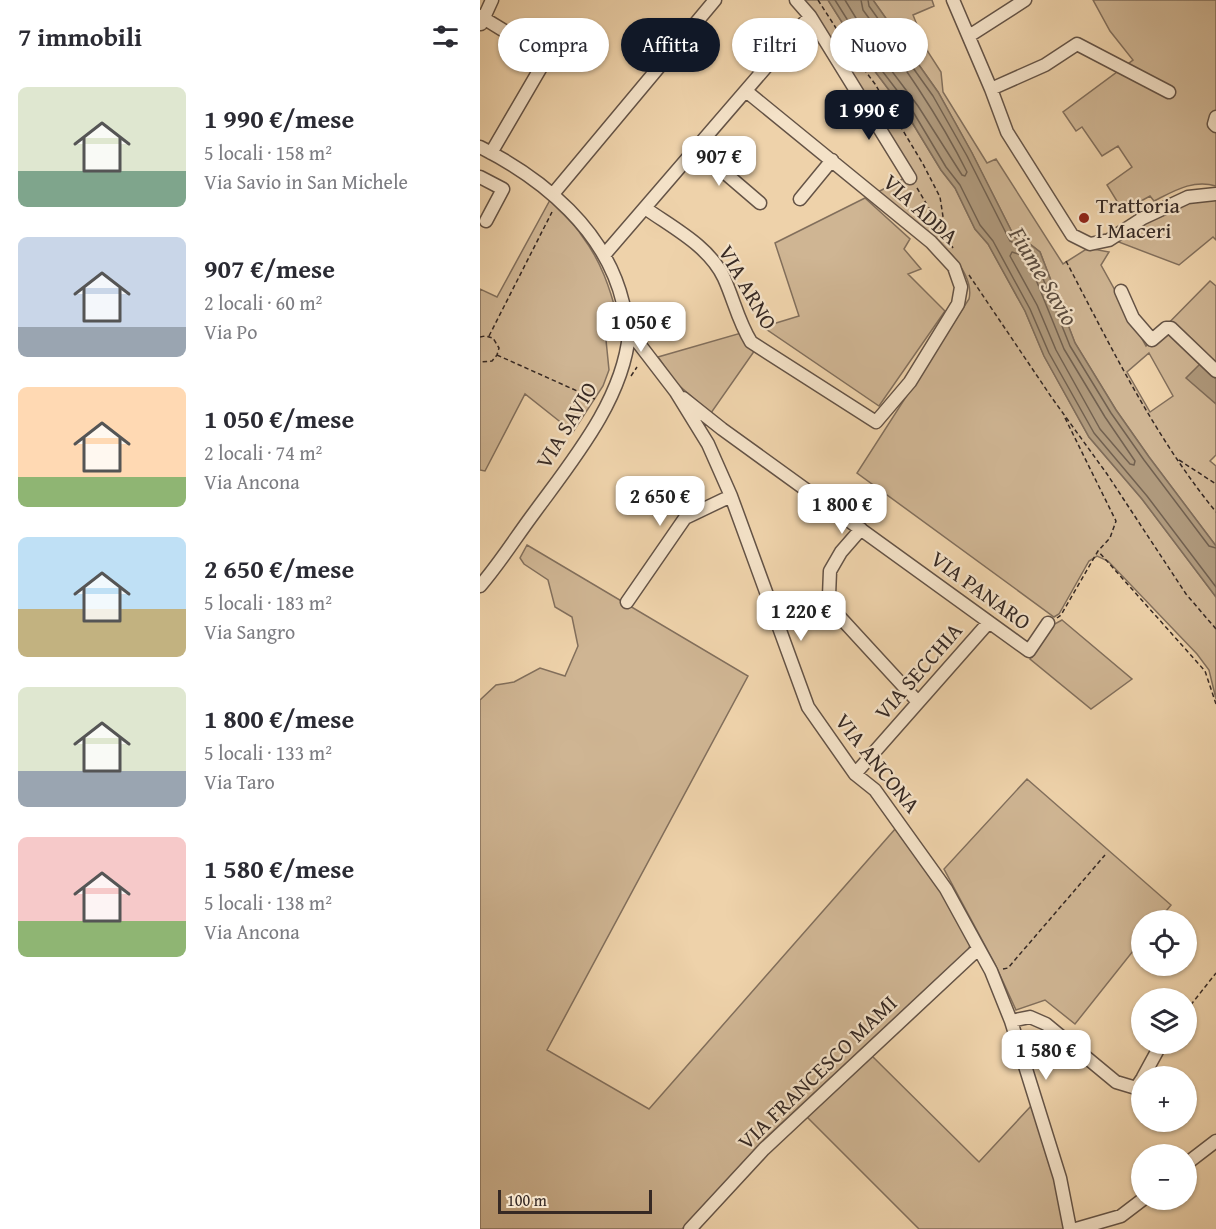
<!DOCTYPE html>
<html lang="it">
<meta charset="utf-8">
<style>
body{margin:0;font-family:"Gentium Book Plus",serif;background:#f2f2f3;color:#2b2b33;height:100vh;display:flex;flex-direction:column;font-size:22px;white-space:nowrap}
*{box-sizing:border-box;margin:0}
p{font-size:20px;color:#7c7c81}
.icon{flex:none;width:33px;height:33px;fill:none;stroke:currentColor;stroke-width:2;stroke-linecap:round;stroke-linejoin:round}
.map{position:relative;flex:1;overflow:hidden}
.drawer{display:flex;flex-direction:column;background:#fff;width:480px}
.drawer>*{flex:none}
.hud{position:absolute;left:18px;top:18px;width:570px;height:54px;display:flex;gap:12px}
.tools{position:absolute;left:651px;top:910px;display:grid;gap:12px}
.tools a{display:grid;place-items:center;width:66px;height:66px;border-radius:50%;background:#fff;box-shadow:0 2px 4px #0004;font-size:30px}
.scale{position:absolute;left:18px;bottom:15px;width:154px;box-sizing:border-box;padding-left:6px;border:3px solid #362924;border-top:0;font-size:16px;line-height:21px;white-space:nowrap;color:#362924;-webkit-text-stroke:4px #f4e2c8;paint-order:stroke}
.price{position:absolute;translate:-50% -51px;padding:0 14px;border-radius:12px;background:#fff;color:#222;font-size:20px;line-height:39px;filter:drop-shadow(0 2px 3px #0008)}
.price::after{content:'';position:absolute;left:50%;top:36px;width:18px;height:14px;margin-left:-9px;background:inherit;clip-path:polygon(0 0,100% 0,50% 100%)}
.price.current{background:#111827;color:#fff}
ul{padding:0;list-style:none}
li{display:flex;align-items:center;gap:18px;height:150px;padding:0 18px}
li span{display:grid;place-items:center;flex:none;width:168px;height:120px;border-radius:9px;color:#555}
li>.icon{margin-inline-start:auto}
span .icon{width:72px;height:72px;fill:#fffc;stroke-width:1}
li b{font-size:26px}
h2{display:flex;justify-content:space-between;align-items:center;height:72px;padding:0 18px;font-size:26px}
.chip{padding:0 21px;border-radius:27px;background:#fff;box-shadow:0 2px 4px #0004;font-size:21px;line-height:54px}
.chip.current{background:#111827;color:#fff}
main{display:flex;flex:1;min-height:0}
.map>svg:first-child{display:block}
.green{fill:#cfb593;stroke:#826f5c;stroke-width:1.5;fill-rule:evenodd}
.water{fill:#af997c;stroke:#7f6c59;stroke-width:1.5}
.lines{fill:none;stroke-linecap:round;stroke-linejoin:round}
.shore{stroke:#726150;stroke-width:1.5}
.minor-casing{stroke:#645346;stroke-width:15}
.path{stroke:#362924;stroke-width:1.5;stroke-dasharray:4.5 3;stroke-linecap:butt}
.minor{stroke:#f4e2c8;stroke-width:12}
.poi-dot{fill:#8f2418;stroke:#f4e2c8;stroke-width:2}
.labels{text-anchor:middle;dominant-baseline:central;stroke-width:4.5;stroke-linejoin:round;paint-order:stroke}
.poi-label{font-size:22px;fill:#362924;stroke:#f4e2c8;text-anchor:start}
.street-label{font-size:22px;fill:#362924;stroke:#f4e2c8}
.water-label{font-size:24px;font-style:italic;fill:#5a4b3e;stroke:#f4e2c8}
</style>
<main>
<section class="drawer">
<h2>7 immobili<svg class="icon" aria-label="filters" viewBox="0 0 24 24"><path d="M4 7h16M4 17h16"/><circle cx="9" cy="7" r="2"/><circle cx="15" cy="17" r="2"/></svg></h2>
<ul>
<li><span style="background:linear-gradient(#dfe7d0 70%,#7fa58c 0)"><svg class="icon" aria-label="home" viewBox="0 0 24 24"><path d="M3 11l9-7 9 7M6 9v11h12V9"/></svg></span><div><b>1 990 €/mese</b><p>5 locali · 158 m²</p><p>Via Savio in San Michele</p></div></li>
<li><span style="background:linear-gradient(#c9d6e8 75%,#9aa5b1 0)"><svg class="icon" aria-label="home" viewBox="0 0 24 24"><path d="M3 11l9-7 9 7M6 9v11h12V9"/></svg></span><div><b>907 €/mese</b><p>2 locali · 60 m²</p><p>Via Po</p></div></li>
<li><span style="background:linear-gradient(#ffd9b3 75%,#8fb573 0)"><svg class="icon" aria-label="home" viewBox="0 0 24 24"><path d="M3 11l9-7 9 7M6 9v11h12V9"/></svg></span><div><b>1 050 €/mese</b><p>2 locali · 74 m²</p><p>Via Ancona</p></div></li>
<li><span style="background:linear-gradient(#bfe0f5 60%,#c2b280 0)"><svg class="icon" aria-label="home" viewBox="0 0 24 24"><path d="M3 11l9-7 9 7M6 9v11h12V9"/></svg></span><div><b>2 650 €/mese</b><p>5 locali · 183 m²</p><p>Via Sangro</p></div></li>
<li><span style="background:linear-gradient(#dfe7d0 70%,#9aa5b1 0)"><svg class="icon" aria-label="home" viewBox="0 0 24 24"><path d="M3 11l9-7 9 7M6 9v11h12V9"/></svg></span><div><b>1 800 €/mese</b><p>5 locali · 133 m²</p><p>Via Taro</p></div></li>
<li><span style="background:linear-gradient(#f6c9c9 70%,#8fb573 0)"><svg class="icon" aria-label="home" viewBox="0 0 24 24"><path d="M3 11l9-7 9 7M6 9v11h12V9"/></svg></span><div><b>1 580 €/mese</b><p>5 locali · 138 m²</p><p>Via Ancona</p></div></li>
</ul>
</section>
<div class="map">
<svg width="736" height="1229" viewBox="0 0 736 1229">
<rect width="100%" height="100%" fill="#eed2aa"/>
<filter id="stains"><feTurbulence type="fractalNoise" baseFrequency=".00333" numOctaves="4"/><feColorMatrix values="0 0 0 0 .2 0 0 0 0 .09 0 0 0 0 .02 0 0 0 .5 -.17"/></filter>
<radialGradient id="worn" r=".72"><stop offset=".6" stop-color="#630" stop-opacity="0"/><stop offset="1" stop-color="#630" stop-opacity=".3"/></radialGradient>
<path class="green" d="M322,0h26l34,54 45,60 34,56 14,18 20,41 13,15 37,67 19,45 45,81 53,62 74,98v102l-7,-29 -12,-16 -89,-93 -11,-5 -8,5 -30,53 -5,3 -197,-144 112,-174c9,-38 -65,-86 -91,-107l36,-19z
M393,0h59l2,6 -21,9 15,37 13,20 2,20 44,71 9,-4 67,105 25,-16 21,4 -8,13 45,81 64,-65 6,5v169l-6,6 6,5v80l-67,-89 -33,-47 -41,-67 -35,-91 -9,-7 -16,-7 -43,-85 -34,-61zM669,353l24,43 -23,16 -23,-40z
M613,0h123v186c-23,-7 -42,5 -62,15l-4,-5 -27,15 -16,-26 25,-18 -14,-21 -16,10 -20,-29 -6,4 -13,-19 70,-52 -23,-29z
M385,198l45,41 -6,10 17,20 -13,5 37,37 -66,95 -116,-79 36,-11 -24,-73z
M710,199h26v41l-3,-3 -34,28 -63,-24 2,-3z
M70,200c10,12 24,23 32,36 19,25 28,52 36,83l-12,21 3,30 -6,16 -30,46 -48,-38 -40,77 -5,-1v-181l17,8z
M261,333l14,17 -44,63 -35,-30 -18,-26z
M47,545l221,131 -201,374 102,59 247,-281 52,74 23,41 -6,14 -175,160 -108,112h-202v-529l16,-15 18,-3 26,-14 25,8 13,-30 -6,-29 -17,-10 -7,-27 -24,-16 -4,-6z
M582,620l70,59 -41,30 -61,-50 21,-33z
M547,779l144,126 -13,16h-16l-1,20 -66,83 -30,-24 -29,10 -21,-46 -51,-95z
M391,1055l108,107 53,-57 26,76 7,48h-146l-114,-114z"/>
<path class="water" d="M348,0h45l65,92 34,61 43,85 16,7 9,7 35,91 41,67 33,47 67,89v51l-74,-98 -53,-62 -45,-81 -19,-45 -37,-67 -13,-15 -20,-41 -14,-18 -34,-56 -45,-60z
M720,364l16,15v25l-30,-26z"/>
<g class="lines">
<path class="shore" d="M355,0l32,51 45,59 34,57 14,18 20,40 13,16 37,68 19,44 45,80 53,63 69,91
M365,0l28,46 45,60 44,69 3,1 2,-4c-29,-58 -66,-110 -104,-162l-2,-10
M388,0l1,6 64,90 34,60 43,85 18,9 6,6 36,90 41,67 33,47 65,86 7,2
M532,252l12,4 4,4 36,89 41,68 30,44 -1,4 -4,-1 -30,-35 -44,-79 -19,-45 -27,-49z"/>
<defs>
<path id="minor" d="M316,0l14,16 100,162
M473,0l38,89 16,43 65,103 18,9 19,-4 34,-22 45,-21 28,-3
M0,16l67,41 -56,96
M1,24l11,-24
M489,36l56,-36
M511,89l54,-24 32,-21 92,48
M736,117l-2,7 2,2
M0,147c64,32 126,84 143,156 2,9 7,21 6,31 -6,66 -57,127 -95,179 -18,24 -34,50 -54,73
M217,149l63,54
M0,177l23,12 -17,32
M73,194l162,-194
M320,199l32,-39
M165,208c28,20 64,38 79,70 10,22 14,43 27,64l125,80 34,-40 48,-78 3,-17 -7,-20 -23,-25 -185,-151
M125,254l205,-238
M641,291l12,27 19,22 14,-12h5l45,43
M150,332l46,60 32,52 23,52 77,211 47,67 20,16 71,99 45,82 20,50 49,157 10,51
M203,398l39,31 307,222 19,-28
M381,529l-20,23 -11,19 -1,25 9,19 80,87
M147,602l58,-84 46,-22
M375,774l134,-152
M531,1021l19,-4 16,7 70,58 20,6 6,-9
M663,1077l18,-33
M706,1164l30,-23
M210,1229l74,-80 214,-200
M596,1229l45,-13 21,-16"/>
</defs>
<use href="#minor" class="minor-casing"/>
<path class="path" d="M338,0l34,53 23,31 48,80 17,33 6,39
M437,188l36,60
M586,261c45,86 88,175 150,251
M489,275l83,123 55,76 79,120 30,35
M9,336l63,-124
M0,337l5,-1 8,2 6,10 -2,7 -5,6 -12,1
M17,355l98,44
M151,376l6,-9
M585,418l51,103 -6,17 -12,13
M699,460l37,24
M577,618l4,-3 37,-64 107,120 11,33
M523,969l5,-1 97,-113
M706,1011l30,-38"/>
<use href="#minor" class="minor"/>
</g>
<circle class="poi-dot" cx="604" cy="218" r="6"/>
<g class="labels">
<g class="poi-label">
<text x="616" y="205">Trattoria<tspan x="616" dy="25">I Maceri</tspan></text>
</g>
<g class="street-label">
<text transform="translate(441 209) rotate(42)">VIA ADDA</text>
<text transform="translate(268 287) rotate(60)">VIA ARNO</text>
<text transform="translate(86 425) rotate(-59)">VIA SAVIO</text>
<text transform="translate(501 590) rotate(36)">VIA PANARO</text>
<text transform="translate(438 671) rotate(-49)">VIA SECCHIA</text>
<text transform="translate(398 763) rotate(51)">VIA ANCONA</text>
<text transform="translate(337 1072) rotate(-44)">VIA FRANCESCO MAMI</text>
</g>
<g class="water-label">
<text transform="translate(564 276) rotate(59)">Fiume Savio</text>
</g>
</g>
<rect width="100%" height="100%" filter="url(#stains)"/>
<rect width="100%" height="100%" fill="url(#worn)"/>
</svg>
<div class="tools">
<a><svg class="icon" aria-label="locate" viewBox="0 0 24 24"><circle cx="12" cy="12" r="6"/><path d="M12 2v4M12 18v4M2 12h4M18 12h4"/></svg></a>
<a><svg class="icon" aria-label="layers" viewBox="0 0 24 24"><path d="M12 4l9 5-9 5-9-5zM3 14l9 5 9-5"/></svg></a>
<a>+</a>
<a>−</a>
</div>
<div class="scale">100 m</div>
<b class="price current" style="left:389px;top:141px">1 990 €</b>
<b class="price" style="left:239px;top:187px">907 €</b>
<b class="price" style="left:161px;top:353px">1 050 €</b>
<b class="price" style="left:180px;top:527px">2 650 €</b>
<b class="price" style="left:362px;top:535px">1 800 €</b>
<b class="price" style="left:321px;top:642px">1 220 €</b>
<b class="price" style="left:566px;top:1081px">1 580 €</b>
<div class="hud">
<a class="chip">Compra</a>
<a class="chip current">Affitta</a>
<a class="chip">Filtri</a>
<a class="chip">Nuovo</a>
</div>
</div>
</main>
